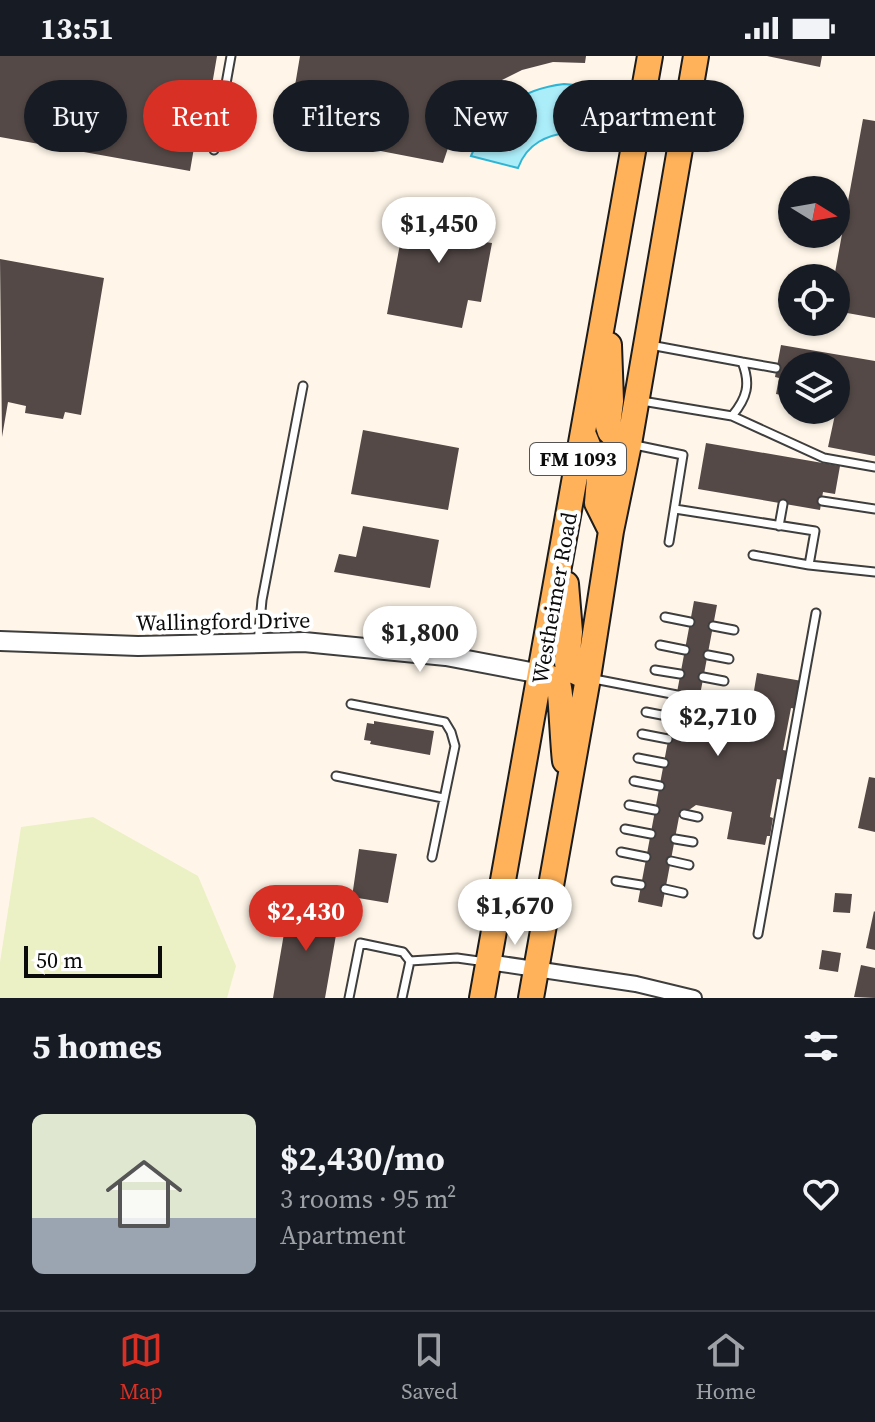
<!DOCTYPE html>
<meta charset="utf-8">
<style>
body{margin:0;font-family:"Source Serif 4",serif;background:#20242c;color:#f1f3f6;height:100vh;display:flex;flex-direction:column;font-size:30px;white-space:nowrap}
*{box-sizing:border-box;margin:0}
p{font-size:26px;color:#9ea1a6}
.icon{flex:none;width:44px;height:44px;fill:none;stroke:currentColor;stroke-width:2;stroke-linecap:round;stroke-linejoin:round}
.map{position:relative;height:942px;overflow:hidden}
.side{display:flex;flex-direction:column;background:#171b24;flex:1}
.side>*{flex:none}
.banner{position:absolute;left:24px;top:24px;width:828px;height:72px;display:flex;gap:16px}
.needle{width:52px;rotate:101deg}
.controls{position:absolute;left:778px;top:120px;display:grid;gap:16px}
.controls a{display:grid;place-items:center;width:72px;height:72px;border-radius:50%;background:#171b24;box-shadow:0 2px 6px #0004;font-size:40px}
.scale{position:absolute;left:24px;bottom:20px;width:138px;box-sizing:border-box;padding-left:8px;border:4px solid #0b0b0b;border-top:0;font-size:22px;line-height:28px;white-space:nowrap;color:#0b0b0b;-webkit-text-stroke:6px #fff;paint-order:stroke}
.price{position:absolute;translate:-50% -68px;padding:0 18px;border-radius:28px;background:#fff;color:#222;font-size:26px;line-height:52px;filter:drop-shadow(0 2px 4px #0008)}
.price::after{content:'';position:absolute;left:50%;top:48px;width:24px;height:18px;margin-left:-12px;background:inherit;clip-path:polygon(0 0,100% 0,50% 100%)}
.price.active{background:#d93025;color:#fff}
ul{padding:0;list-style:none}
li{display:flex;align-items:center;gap:24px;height:200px;padding:0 32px}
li+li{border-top:2px solid #363941}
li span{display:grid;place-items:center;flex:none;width:224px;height:160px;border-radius:12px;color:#555}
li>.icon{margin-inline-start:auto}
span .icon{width:96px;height:96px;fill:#fffc;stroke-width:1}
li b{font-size:34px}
h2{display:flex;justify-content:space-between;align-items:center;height:96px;padding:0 32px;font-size:34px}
.tag{padding:0 28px;border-radius:36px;background:#171b24;box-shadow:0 2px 6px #0004;font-size:28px;line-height:72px}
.tag.active{background:#d93025;color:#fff}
.status{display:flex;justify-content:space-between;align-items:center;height:56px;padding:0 40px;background:#171b24;direction:ltr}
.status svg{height:22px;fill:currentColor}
.tab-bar{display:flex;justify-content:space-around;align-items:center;height:112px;border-top:2px solid #363941;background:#171b24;font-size:22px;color:#9ea1a6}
.tab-bar a{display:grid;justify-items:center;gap:4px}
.tab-bar .active{color:#d93025}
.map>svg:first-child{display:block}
.pitch{fill:#ebf1c4}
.water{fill:#abedf9;stroke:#2fb5d3;stroke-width:2}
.building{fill:#544947}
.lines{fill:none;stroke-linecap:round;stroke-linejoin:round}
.service-casing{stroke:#3e3e3e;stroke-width:11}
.minor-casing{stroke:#3e3e3e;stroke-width:18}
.tertiary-casing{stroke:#3e3e3e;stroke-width:22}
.primary-casing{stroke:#1c1c1c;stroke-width:28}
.service{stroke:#fff;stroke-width:7}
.minor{stroke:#fff;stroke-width:14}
.tertiary{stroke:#fff;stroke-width:18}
.primary{stroke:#ffb259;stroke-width:24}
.labels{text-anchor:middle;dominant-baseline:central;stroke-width:8;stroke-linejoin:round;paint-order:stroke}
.shield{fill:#fff;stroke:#545454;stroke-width:2}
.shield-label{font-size:20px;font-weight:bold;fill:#0b0b0b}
.street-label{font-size:22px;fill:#0b0b0b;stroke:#fff}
</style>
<div class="status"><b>13:51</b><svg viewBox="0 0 49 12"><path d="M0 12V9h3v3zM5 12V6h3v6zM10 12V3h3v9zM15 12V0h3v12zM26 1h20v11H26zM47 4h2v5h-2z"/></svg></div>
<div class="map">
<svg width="875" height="942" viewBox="0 0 875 942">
<rect width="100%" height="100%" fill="#fff6e9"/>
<path class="pitch" d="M93,761l105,59 38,90 -9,32h-227v-36l21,-135z"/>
<path class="water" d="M564,28l11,1 -4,47c-24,3 -44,11 -53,36l-47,-12c17,-42 48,-67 93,-72z"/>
<path class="building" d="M0,0h217l-5,29 -7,-1 -15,87 -190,-34z
M300,0h286l-1,7 -32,-1 -31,8 -28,14 -24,22 -17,27 -10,30 -156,-30z
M767,0h55l-2,11z
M863,63l12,2v197l-39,-7v-33h-2z
M408,145l75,14 -5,26 14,2 -11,59 -13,-2 -6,28 -75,-14z
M0,203l104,19 -23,137 -16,-3 -2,7 -38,-6 1,-7 -18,-4 -6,35z
M781,289l94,16v95l-47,-9 8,-37v-44h-44v31l-16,-3 3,-16 -4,-1z
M363,374l96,18 -11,62 -97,-16z
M706,387l134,23 -5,28 -12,-2 -3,18 -122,-21z
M363,470l76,14 -9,48 -96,-16 5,-18 17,3z
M694,545l23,4 -17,90 12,18 37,7 8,-47 45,8 -5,28 -6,-1 -8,42 5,1 -5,29 -6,-1 -7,38 3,1 -3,18h-3l-2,9 -38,-6 5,-27 -36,-7 -17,12 -17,90 -24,-5z
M374,665l60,10 -4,24 -60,-11 1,-3 -7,-1 3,-17 7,1z
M869,721l6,1v54l-17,-4z
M359,793l38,5 -9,49 -36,-6z
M835,837l17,1 -2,19 -17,-1z
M289,848l51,8 -15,86h-52z
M874,855l1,1v38l-9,-2z
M822,894l19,3 -3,19 -19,-3z
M861,909l14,3v30l-21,-1z"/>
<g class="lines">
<defs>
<path id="service" d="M214,94l17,-94
M742,306l34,6
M642,345l90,15c15,-18 19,-32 10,-54l-92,-17
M732,360l92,42 51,9
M635,389l48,10 -14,87
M822,445l53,8
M675,453l140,22 -6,34 -56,-10
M779,470l4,-22
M809,509l66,7
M665,561l25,5
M713,570l21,4
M258,587l4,-43 41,-214
M660,589l25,5
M708,599l21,4
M655,614l25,4
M703,621l21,4
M594,623l83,16
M703,644l17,3
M351,648l94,18 6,10 4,14 -23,111
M646,656l26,5
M642,678l26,5
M638,702l26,5
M336,720l107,22
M634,725l26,5
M629,749l26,5
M684,758l14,3
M625,773l26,5
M675,783l18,3
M621,796l25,5
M671,805l18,4
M616,825l25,4
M665,833l18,4
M758,878l58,-321
M410,905l47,-3 29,4
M349,942l11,-55 43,9 7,9 -8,37"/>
<path id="minor" d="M488,906l148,22 58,14"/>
<path id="tertiary" d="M0,585l138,5 166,-4 142,14 95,18"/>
<path id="primary" d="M609,289l2,56 -3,25 2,6 19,12
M583,377l14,34 2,12 -2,24 14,28
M566,528l4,48 -3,31 3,6 18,9
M541,618c5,2 13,4 17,9 3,4 5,66 7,78
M482,942l168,-942
M531,942l57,-320 23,-147 18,-87 67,-388"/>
</defs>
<use href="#service" class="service-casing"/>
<use href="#minor" class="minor-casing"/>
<use href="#tertiary" class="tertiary-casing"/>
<use href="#primary" class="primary-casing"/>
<use href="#service" class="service"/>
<use href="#minor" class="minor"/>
<use href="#tertiary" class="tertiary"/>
<use href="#primary" class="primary"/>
</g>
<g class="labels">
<rect class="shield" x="530" y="387" width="96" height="32" rx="6"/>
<g class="shield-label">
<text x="578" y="403">FM 1093</text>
</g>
<g class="street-label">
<text transform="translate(554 542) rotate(-80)">Westheimer Road</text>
<text transform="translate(223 565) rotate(-1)">Wallingford Drive</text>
</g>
</g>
</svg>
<div class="controls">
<a><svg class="needle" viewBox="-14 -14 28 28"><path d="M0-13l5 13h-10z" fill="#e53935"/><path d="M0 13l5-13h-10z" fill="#9ea1a6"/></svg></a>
<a><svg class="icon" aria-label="locate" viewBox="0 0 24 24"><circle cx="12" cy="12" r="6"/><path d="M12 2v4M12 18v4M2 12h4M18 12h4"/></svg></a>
<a><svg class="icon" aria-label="layers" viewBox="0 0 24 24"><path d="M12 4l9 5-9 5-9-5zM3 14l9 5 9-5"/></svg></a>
</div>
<div class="scale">50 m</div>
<b class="price" style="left:439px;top:209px">$1,450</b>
<b class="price" style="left:420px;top:618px">$1,800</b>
<b class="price" style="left:718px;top:702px">$2,710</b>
<b class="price" style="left:515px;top:891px">$1,670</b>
<b class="price active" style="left:306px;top:897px">$2,430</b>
<div class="banner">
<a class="tag">Buy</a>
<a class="tag active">Rent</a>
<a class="tag">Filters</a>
<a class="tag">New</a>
<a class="tag">Apartment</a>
</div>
</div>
<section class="side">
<h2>5 homes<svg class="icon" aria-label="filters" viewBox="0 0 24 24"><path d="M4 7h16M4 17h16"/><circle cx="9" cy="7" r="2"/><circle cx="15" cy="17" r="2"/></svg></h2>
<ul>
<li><span style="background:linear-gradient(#dfe7d0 65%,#9aa5b1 0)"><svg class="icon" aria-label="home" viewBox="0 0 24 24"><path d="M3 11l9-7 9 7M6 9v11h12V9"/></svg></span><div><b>$2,430/mo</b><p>3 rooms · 95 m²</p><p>Apartment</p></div><svg class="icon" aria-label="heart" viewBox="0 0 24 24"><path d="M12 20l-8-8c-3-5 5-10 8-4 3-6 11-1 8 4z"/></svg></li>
</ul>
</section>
<nav class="tab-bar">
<a class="active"><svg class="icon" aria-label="map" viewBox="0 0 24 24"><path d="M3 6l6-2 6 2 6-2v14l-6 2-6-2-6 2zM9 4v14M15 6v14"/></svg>Map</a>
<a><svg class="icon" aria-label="saved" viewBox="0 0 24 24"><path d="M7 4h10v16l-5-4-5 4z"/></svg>Saved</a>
<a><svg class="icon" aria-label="home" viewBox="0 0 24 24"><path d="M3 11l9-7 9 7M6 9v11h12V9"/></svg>Home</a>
</nav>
